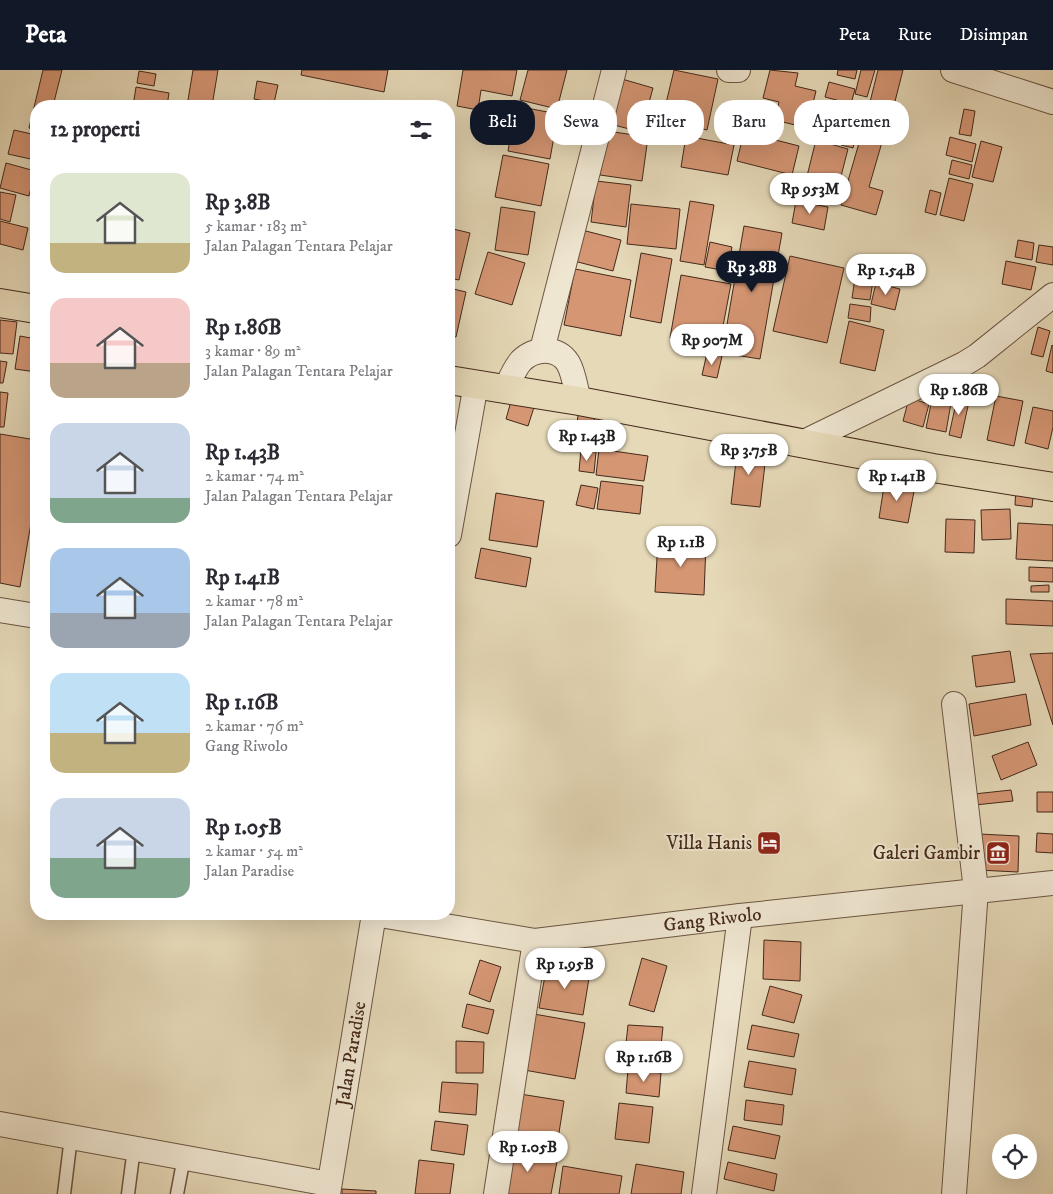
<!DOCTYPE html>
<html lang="id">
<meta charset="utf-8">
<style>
body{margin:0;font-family:"IM FELL DW Pica",serif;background:#f2f2f3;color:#2b2b33;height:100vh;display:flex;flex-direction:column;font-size:19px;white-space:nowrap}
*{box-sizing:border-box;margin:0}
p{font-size:16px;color:#7c7c81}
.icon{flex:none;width:28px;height:28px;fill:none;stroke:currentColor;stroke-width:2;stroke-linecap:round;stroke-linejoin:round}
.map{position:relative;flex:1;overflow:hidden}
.sheet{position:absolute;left:30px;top:30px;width:425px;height:820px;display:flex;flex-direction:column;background:#fff;border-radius:20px;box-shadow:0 5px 20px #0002}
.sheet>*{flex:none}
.top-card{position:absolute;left:470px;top:30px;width:475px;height:45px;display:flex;gap:10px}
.controls{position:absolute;left:992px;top:1064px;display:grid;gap:10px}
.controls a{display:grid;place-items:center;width:45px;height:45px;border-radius:50%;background:#fff;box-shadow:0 5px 20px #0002;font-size:25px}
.price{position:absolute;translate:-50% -42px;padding:0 11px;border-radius:18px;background:#fff;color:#222;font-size:16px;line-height:32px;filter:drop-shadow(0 1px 2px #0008)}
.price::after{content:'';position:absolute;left:50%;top:30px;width:15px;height:11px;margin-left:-8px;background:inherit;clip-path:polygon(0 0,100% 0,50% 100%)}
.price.current{background:#111827;color:#fff}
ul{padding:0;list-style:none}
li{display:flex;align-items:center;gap:15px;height:125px;padding:0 20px}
li span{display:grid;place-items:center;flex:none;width:140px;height:100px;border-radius:15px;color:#555}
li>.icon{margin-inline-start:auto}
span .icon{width:60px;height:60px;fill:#fffc;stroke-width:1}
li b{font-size:21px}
h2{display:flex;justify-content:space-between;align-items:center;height:60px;padding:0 20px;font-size:21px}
.tag{padding:0 18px;border-radius:20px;background:#fff;box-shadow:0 5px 20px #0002;font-size:18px;line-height:45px}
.tag.current{background:#111827;color:#fff}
header{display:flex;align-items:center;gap:30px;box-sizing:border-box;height:70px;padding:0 25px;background:#111827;color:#fff}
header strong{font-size:24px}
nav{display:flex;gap:28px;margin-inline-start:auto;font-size:18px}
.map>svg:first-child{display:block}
.building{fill:#d59674;stroke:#44291a}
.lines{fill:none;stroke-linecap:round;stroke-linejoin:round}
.lane-casing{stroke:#6c5542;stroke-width:15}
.street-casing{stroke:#6c5542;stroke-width:26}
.primary-casing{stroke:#44291a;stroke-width:30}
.lane{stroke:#efe6d1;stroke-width:12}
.street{stroke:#efe6d1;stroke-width:24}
.primary{stroke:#e6d9b8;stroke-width:28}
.labels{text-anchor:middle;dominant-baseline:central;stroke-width:4;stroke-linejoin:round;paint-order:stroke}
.poi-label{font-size:19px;fill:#44291a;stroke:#efe6d1;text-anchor:end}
.street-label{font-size:19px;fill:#44291a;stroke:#efe6d1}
</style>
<header>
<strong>Peta</strong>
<nav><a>Peta</a><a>Rute</a><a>Disimpan</a></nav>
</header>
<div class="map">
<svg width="1053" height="1124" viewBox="0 0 1053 1124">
<rect width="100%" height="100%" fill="#e6d9b8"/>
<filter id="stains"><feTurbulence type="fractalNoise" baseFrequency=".004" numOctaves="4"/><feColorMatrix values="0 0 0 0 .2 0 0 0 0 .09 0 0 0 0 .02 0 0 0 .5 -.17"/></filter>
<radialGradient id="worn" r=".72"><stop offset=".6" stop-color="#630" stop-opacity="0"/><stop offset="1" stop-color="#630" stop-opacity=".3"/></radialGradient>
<path class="building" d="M43,0h19l-9,36h-17v24l-7,-2z
M193,0h25l-6,36h-25z
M302,0h86l-4,22 -83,-17z
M463,0h54l-5,26 -31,-6 -3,20 -21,-4z
M528,0h39l-10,39 -37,-9z
M674,0l44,9 -11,51 -45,-10z
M770,0l28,3 -3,13 21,5 -9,37 -32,-8 4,-18 -16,-4z
M838,0h19l-2,9 -18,-4z
M861,0h14l-8,27 -12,-3z
M878,0h25l-12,47 -23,-7z
M139,1l17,3 -2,12 -17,-3z
M622,9l31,9 -12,44 -31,-8z
M257,11l21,4 -4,18 -20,-4z
M829,12l26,7 -4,15 -26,-7z
M136,17l33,6 -2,13h-34z
M254,33l19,3h-19z
M824,35l22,3 -4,28 -23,-4z
M516,36l42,8 -8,45 -42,-8z
M964,39l11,2 -4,25 -12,-2z
M850,40l13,3 -10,35 -12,-3z
M868,42l21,6 -20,69 14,4 -7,24 -35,-10z
M14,60l22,5 -1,25 -27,-6z
M607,61l41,6 -6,44 -42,-6z
M744,62l55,14 -7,29 -55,-14z
M686,66l48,9 -6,30 -47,-8z
M950,67l26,7 -4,18 -26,-7z
M816,70l32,9 -9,35 -32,-8z
M981,71l21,6 -9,35 -21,-5z
M503,85l46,9 -8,42 -46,-9z
M952,90l20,5 -3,14 -20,-5z
M6,93l29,8 -6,25 -29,-8z
M949,108l24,6 -9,37 -24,-6z
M596,111l35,4 -5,42 -35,-5z
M803,111l30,8 -3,12 -30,-8z
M930,120l11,3 -5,22 -11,-3z
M0,122l16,3 -6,27 -10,-3z
M690,131l24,4 -10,60 -24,-4z
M796,131l32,6 -4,23 -32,-7z
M631,134l49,5 -4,40 -49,-5z
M501,137l34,5 -7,43 -33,-5z
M0,151l28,7 -5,22 -23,-6z
M744,156l38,7 -22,126 -38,-6z
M449,158l21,5 -11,47 -10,-2z
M578,159l43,11 -8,31 -43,-11z
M1018,170l16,3 -2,17 -17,-3z
M710,172l22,5 -5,24 -22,-4z
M1039,175l14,2v18l-17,-3z
M488,182l37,11 -13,42 -37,-11z
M641,183l31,6 -11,64 -31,-6z
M790,186l54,12 -17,75 -54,-12z
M1006,191l30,6 -5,23 -29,-6z
M575,199l56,11 -10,56 -57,-11z
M681,205l50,9 -12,63 -49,-9z
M855,208l18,3 -3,19 -18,-2z
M876,213l24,6 -5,21 -24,-6z
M449,218l17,4 -10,45 -7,-2z
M850,234l21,3 -1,15 -22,-4z
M0,250l17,2 -4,32 -13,-1z
M849,251l35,9 -9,41 -35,-8z
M1038,257l12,4 -7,26 -12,-3z
M20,266l16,3v33l-21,-3z
M1052,275l1,1v27l-7,-2z
M707,283l15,3 -5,22 -15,-3z
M0,291l7,1 -4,21h-3z
M0,322l8,1 -4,34h-4z
M513,324l23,7 -8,25 -22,-7z
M958,324l12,3 -9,41 -12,-3z
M996,326l27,5 -9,45 -27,-6z
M909,328l20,6 -6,23 -20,-6z
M932,329l19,4 -5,29 -20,-4z
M579,337l17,1 -2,17 -17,-1z
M1033,337l20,4v16l-5,22 -23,-6z
M0,364l36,6v54l-16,93 -20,-4z
M738,374l29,3 -7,60 -29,-3z
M599,379l49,7 -4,25 -48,-6z
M581,380l15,2 -2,21 -15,-2z
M885,410l30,6 -7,37 -29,-5z
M601,411l42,5 -3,28 -43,-5z
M581,415l17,3 -4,21 -18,-4z
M1016,417l18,2 -2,18 -17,-2z
M496,423l48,8 -7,46 -48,-7z
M1010,439l1,30 -29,1 -1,-30z
M946,449l29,1 -1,33 -29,-1z
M1018,453l35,2v36l-37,-2z
M658,471l48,2 -2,52 -49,-3z
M481,478l50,10 -5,29 -51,-9z
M1029,497l24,1v14l-24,-1z
M1049,515v7h-18v-6z
M1006,529l47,2v25l-47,-2z
M1010,581l5,31 -39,5 -4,-31z
M1053,583v72l-23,-71z
M1026,624l5,31 -57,11 -5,-32z
M1028,672l9,23 -36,15 -9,-24z
M1011,720l2,11 -38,4 -1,-11z
M1037,722h16v20h-16z
M1037,763l16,1v19l-17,-1z
M979,764l40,2 -1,36 -40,-2z
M764,870l37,2 -1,39 -37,-2z
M642,888l25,8 -13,46 -25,-7z
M480,890l21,7 -11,35 -21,-8z
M547,895l43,7 -7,43 -44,-7z
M770,916l32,9 -8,28 -32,-8z
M467,934l27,6 -6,24 -26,-7z
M534,944l51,9 -10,56 -51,-9z
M628,955l35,2 -3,27 -35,-2z
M752,955l47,9 -5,23 -47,-8z
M456,971l28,1 -1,31h-27z
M749,991l47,8 -4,26 -48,-8z
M628,999l33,4 -2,24 -33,-4z
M442,1012l36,2 -2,31 -37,-3z
M520,1024l44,7 -6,38 -45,-8z
M746,1030l38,5 -2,20 -38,-5z
M619,1033l34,4 -4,36 -34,-4z
M435,1051l33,4 -4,30 -33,-5z
M733,1056l47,10 -5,23 -47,-9z
M508,1077l50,9 -7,38h-51z
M419,1090l35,4 -4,30h-35z
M728,1092l49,12 -3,17 -50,-12z
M636,1094l48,8 -3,22h-50z
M563,1096l59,10 -3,18h-60z
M342,1119l34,2v3h-34z"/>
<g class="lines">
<defs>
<path id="lane" d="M64,1124l7,-57
M128,1124l6,-46
M177,1124l7,-37"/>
<g id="street">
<path d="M729,0h9"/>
<path d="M953,0l100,32"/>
<path d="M542,280l72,-280"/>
<path d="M506,319c4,-10 8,-20 15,-28 13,-13 36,-15 47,2 6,10 8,27 11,38"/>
<path d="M802,373l162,-79 13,-8 76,-61"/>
<path d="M449,465l27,-151"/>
<path d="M0,540l36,6"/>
<path d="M954,634l22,186 -22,304"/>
<path id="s1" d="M374,844l161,27 205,-25 313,-33"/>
<path d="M0,1054l329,60"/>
<path id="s2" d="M328,1124l46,-280"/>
<path d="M496,1124l39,-253"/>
<path d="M704,1124l36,-278"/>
</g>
<path id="primary" d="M0,233l36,6
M449,310l130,21 354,67 120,19"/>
</defs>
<use href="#lane" class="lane-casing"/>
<use href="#street" class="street-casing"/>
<use href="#primary" class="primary-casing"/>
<use href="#lane" class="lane"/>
<use href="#street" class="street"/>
<use href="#primary" class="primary"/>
</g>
<defs>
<symbol id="hotel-square" viewBox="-11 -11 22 22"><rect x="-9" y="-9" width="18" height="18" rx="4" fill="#8f2418" stroke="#efe6d1"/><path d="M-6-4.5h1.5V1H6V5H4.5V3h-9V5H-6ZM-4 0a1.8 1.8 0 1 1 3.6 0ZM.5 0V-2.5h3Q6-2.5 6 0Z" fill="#fff"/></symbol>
<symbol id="museum-square" viewBox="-11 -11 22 22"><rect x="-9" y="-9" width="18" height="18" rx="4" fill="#8f2418" stroke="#efe6d1"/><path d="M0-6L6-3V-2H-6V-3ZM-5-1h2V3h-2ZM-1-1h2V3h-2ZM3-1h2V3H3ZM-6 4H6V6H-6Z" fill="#fff"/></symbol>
</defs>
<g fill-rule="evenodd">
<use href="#hotel-square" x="755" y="759" width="28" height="28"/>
<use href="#museum-square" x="984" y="769" width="28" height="28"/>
</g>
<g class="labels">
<g class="poi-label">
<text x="752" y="773">Villa Hanis</text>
<text x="980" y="783">Galeri Gambir</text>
</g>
<g class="street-label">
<text stroke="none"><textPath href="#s1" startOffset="342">Gang Riwolo</textPath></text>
<text stroke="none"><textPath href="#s2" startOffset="142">Jalan Paradise</textPath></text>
</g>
</g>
<rect width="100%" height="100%" filter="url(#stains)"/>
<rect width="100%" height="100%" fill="url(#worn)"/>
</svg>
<div class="controls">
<a><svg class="icon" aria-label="locate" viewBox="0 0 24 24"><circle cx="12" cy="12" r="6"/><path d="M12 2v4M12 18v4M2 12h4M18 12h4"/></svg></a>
</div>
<b class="price" style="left:810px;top:145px">Rp 953M</b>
<b class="price current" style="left:752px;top:223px">Rp 3.8B</b>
<b class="price" style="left:886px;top:226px">Rp 1.54B</b>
<b class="price" style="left:712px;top:296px">Rp 907M</b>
<b class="price" style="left:959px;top:346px">Rp 1.86B</b>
<b class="price" style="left:587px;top:392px">Rp 1.43B</b>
<b class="price" style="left:749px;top:406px">Rp 3.75B</b>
<b class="price" style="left:897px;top:432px">Rp 1.41B</b>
<b class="price" style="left:681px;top:498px">Rp 1.1B</b>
<b class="price" style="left:565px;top:920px">Rp 1.95B</b>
<b class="price" style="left:644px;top:1013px">Rp 1.16B</b>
<b class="price" style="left:528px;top:1103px">Rp 1.05B</b>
<div class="top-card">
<a class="tag current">Beli</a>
<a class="tag">Sewa</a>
<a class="tag">Filter</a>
<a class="tag">Baru</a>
<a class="tag">Apartemen</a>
</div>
<section class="sheet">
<h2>12 properti<svg class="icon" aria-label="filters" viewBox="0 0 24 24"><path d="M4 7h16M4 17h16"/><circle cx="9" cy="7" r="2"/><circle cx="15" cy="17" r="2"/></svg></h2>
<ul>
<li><span style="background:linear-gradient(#dfe7d0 70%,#c2b280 0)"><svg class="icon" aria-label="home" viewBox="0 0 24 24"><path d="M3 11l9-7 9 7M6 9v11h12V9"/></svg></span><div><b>Rp 3.8B</b><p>5 kamar · 183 m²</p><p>Jalan Palagan Tentara Pelajar</p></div></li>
<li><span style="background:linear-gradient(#f6c9c9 65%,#b9a48a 0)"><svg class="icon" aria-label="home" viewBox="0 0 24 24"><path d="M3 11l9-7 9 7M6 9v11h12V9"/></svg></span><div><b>Rp 1.86B</b><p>3 kamar · 89 m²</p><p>Jalan Palagan Tentara Pelajar</p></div></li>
<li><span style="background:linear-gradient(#c9d6e8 75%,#7fa58c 0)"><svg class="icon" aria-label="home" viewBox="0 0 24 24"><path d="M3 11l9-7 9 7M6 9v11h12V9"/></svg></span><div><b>Rp 1.43B</b><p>2 kamar · 74 m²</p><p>Jalan Palagan Tentara Pelajar</p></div></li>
<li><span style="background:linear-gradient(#a9c7e8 65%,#9aa5b1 0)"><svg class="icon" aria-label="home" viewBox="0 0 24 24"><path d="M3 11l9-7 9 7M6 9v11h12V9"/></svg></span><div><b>Rp 1.41B</b><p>2 kamar · 78 m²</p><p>Jalan Palagan Tentara Pelajar</p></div></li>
<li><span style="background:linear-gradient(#bfe0f5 60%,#c2b280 0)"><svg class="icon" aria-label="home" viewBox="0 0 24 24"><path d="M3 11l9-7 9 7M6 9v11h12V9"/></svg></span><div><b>Rp 1.16B</b><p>2 kamar · 76 m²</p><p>Gang Riwolo</p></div></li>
<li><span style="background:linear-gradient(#c9d6e8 60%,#7fa58c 0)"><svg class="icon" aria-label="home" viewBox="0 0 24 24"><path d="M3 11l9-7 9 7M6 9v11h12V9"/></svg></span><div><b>Rp 1.05B</b><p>2 kamar · 54 m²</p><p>Jalan Paradise</p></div></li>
</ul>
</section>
</div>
